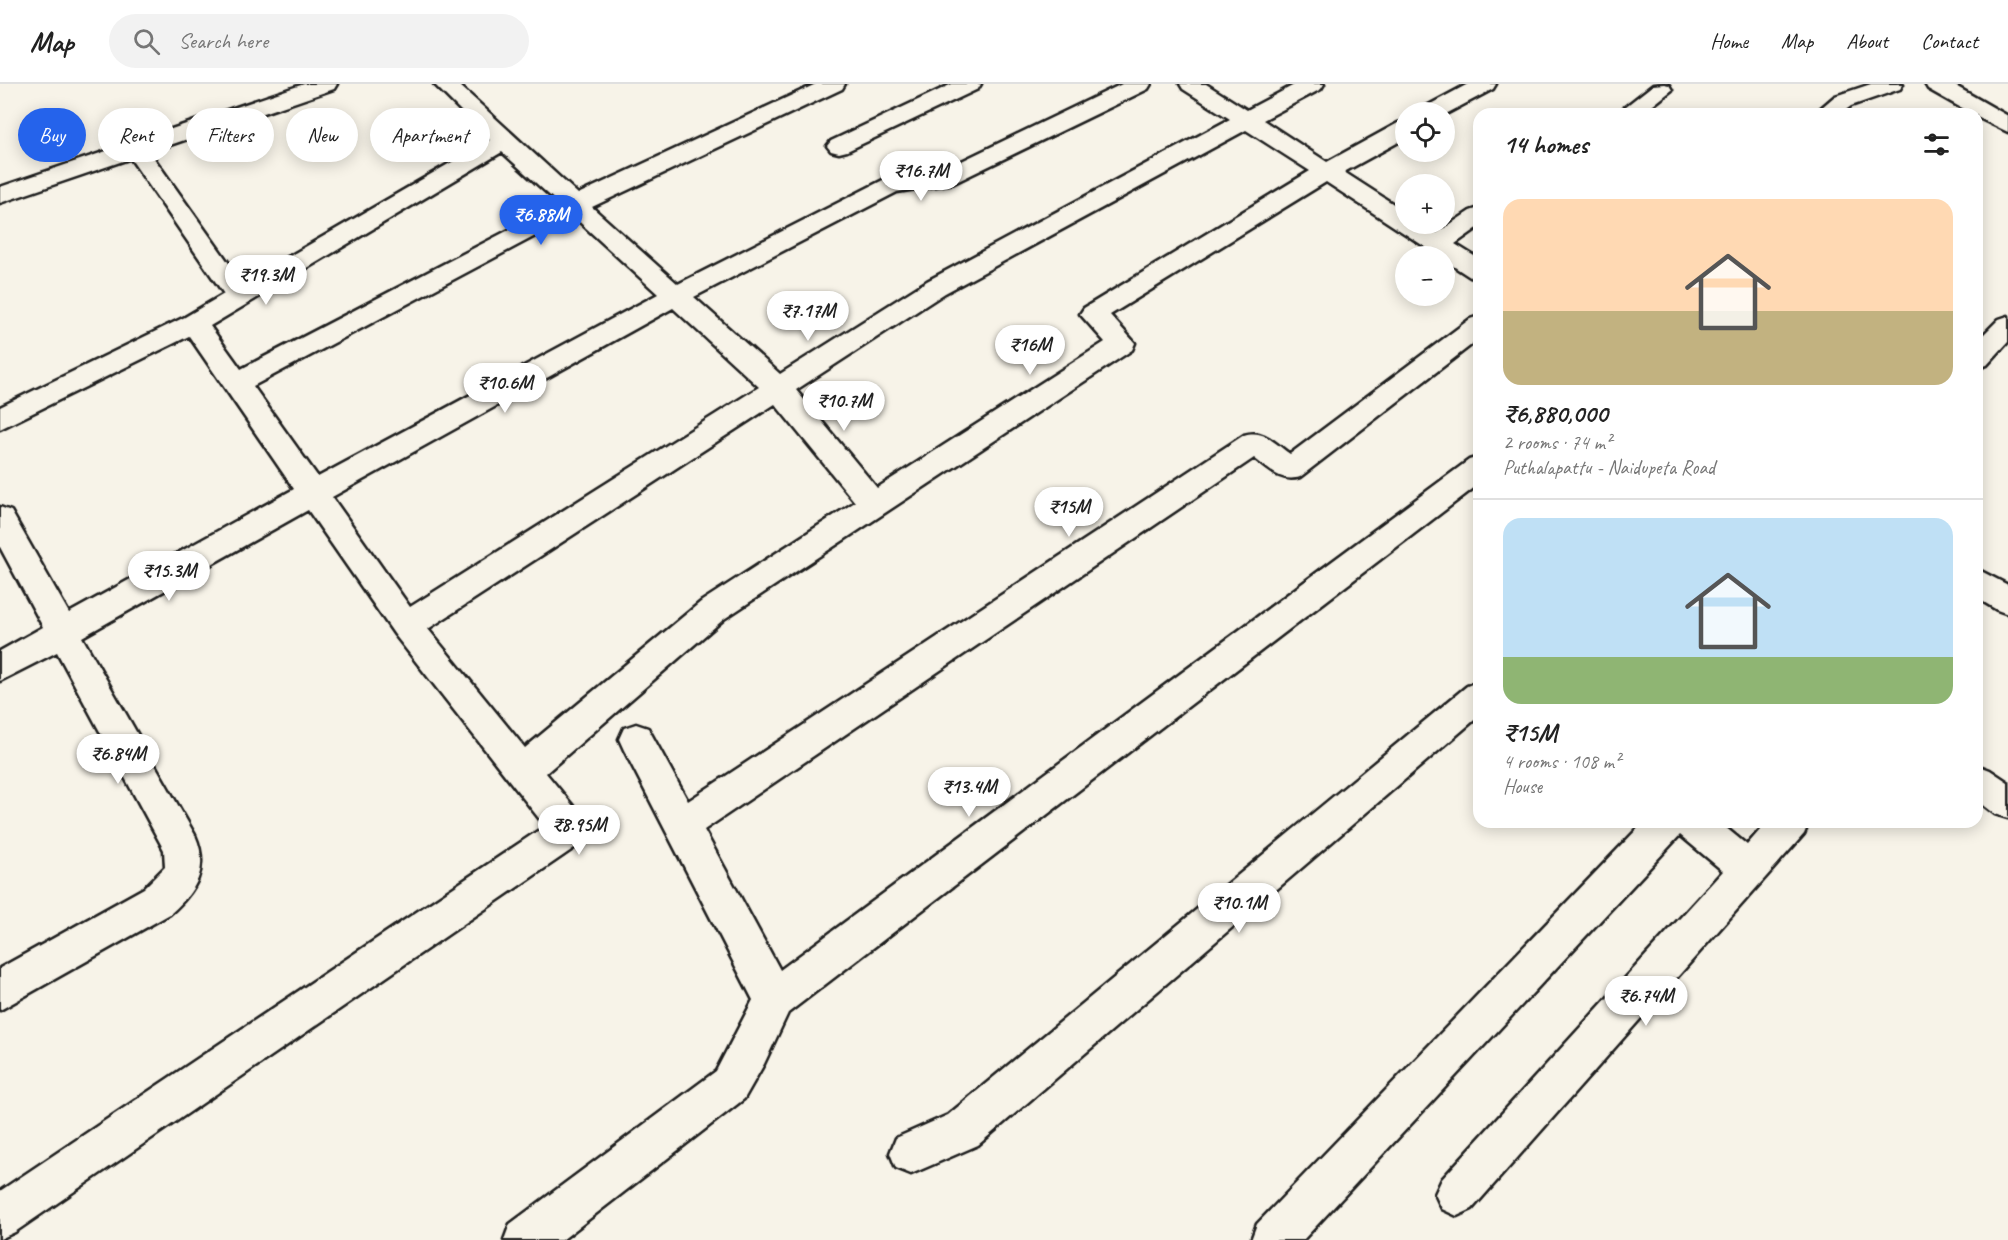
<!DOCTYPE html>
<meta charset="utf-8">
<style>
body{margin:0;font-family:Caveat,sans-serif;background:#f2f2f2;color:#222;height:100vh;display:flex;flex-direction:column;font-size:22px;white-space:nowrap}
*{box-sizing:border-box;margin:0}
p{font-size:20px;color:#767676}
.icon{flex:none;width:33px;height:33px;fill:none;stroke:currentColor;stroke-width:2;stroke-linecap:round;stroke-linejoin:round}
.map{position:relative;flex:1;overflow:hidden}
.drawer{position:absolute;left:1473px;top:24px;width:510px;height:720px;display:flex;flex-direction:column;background:#fff;border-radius:18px;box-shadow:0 3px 15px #0003}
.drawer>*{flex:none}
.top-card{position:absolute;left:18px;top:24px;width:570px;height:54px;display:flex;gap:12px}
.buttons{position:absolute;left:1395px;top:18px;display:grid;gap:12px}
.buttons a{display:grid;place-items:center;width:60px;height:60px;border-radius:50%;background:#fff;box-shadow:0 3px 15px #0003;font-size:30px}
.price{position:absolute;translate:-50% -51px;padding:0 14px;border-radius:21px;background:#fff;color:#222;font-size:20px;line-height:39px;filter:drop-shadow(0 2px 3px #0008)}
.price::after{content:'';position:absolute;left:50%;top:36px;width:18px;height:14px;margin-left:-9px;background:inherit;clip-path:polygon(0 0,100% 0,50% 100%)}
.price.on{background:#2563eb;color:#fff}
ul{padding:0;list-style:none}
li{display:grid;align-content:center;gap:12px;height:318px;padding:0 30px}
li+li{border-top:2px solid #e0e0e0}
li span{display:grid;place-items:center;height:186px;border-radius:18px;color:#555}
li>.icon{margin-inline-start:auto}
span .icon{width:108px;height:108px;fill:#fffc;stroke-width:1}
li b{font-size:26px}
h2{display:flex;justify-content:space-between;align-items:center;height:72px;padding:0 30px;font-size:26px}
.pill{padding:0 21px;border-radius:27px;background:#fff;box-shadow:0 3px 15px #0003;font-size:21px;line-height:54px}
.pill.on{background:#2563eb;color:#fff}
header{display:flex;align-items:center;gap:36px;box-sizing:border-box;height:84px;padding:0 30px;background:#fff;border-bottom:2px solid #e0e0e0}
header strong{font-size:28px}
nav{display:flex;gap:33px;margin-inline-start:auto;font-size:21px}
.search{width:420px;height:54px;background:#f2f2f2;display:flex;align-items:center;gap:15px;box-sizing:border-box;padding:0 21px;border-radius:33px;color:#767676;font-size:22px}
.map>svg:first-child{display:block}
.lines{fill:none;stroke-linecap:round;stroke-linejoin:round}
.street-casing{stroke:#1c1c1c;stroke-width:5}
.primary-casing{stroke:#1c1c1c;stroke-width:5}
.street{fill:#f7f3e8;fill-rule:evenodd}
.primary{fill:#f7f3e8;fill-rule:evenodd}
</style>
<header>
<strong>Map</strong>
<div class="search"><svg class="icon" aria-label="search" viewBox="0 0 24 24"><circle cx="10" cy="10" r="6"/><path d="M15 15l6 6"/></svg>Search here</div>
<nav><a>Home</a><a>Map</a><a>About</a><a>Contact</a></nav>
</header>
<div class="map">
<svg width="2008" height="1156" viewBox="0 0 2008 1156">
<rect width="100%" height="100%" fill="#f7f3e8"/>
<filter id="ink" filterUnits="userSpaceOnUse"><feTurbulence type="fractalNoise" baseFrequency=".0167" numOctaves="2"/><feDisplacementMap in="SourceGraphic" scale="12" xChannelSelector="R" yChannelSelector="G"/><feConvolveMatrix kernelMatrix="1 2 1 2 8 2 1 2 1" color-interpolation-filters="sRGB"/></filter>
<g filter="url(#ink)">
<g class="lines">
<defs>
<path id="street" d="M434,0h24l120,110 238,-110h29l-3,5 -250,118 86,77 205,-104 58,-9 181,-87h29l-3,5 -194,94 -57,9 -203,105 86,77 147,-93 303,-162 -47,-30 -3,-5h26l41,26 49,-26h28l-3,5 -58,31 64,42 71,-39 8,-2v17l-62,34 62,40v12h17l14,9 33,-22 9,-3v19l-24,17 24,15v20l-9,-2 -26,-17v-4h-5l-113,-74 -216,133 25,28 -3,7 -408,269 -178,154 37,45 5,12 -5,12 -568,390 -15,7v-48l545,-365 -150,-191 -87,-125 -226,127 113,198c15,34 1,56 -25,79l-170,96v-42l144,-80 21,-21 -1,-17 -107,-198 -57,29v-30l43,-24 -43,-80v-40l11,4 58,102 225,-124 -105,-153 -189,93v-22l185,-90 39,-23 -100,-145 4,-5 8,-2 8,2 99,139 247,-143zM1246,46l64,41 -226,137 -4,6 25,28 -228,146 -81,-98 149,-97zM502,68l57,52 -318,165 -31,-43zM573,132l85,78 -340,183 -65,-91zM673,224l86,79 -349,220 -78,-110zM775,320l80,98 -153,99 -177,147 -97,-119z
M952,0h29l-3,5 -131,62 -8,2 -8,-2 -4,-5 4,-5z
M1468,0h28l-3,5 -49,26v-3h-22l3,-5z
M1664,0l5,1 3,5 -30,24h-26l37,-29z
M1871,0h32l-3,5 -49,17 -11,8h-26l21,-18z
M1925,0h27l56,32v16l-31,-15v-3h-5l-44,-25z
M1479,232v23l-179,138c-19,6 -31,-8 -46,-19l-550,372 76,140 689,-510 10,-3v27l-691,529 -24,51 -20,35 -182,141h-58l6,-16 206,-153 37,-71 -129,-250 -5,-11 5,-11 12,-4 12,4 40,73 556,-366c20,-6 30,8 46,19l180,-135z
M2008,232v26l-21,23 -10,3v-27l22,-22z
M1977,485l31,16v29l-11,-4 -20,-12z
M1479,597v35l-501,429 -67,29 -15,-6 -6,-15 6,-15 52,-23 519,-429z
M1977,681l13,5 18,12v36l-13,-4 -18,-14z
M1644,738h75l28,23 20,-23h42l-5,12 -332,375 -15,7 -15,-7 -7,-15 7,-15 281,-308 -43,-36 -377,405h-52l6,-16z"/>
<path id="primary" d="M304,0h33l-3,5 -334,114v-16z"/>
</defs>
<use href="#street" class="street-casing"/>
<use href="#primary" class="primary-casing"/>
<use href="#street" class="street"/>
<use href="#primary" class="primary"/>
</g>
</g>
</svg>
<div class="buttons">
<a><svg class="icon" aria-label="locate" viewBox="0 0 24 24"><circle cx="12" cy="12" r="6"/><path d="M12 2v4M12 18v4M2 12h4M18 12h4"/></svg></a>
<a>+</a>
<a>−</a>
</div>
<b class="price" style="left:921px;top:118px">₹16.7M</b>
<b class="price on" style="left:541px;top:162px">₹6.88M</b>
<b class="price" style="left:266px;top:222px">₹19.3M</b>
<b class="price" style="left:808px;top:258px">₹7.17M</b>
<b class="price" style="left:1030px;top:292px">₹16M</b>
<b class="price" style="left:505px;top:330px">₹10.6M</b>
<b class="price" style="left:844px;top:348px">₹10.7M</b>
<b class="price" style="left:1069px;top:454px">₹15M</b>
<b class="price" style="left:169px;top:518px">₹15.3M</b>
<b class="price" style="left:118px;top:701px">₹6.84M</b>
<b class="price" style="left:969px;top:734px">₹13.4M</b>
<b class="price" style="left:579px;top:772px">₹8.95M</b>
<b class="price" style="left:1239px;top:850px">₹10.1M</b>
<b class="price" style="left:1646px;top:943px">₹6.74M</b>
<div class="top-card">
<a class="pill on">Buy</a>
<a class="pill">Rent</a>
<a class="pill">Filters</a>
<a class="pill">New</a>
<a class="pill">Apartment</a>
</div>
<section class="drawer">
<h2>14 homes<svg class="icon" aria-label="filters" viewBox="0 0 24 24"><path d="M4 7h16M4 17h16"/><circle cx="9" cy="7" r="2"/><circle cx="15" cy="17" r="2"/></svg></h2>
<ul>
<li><span style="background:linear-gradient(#ffd9b3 60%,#c2b280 0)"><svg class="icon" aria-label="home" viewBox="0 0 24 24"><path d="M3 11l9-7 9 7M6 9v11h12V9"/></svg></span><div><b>₹6,880,000</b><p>2 rooms · 74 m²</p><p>Puthalapattu - Naidupeta Road</p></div></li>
<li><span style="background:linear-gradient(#bfe0f5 75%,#8fb573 0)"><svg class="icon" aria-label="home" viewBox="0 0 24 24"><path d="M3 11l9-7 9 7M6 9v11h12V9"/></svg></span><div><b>₹15M</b><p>4 rooms · 108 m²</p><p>House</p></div></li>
</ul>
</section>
</div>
